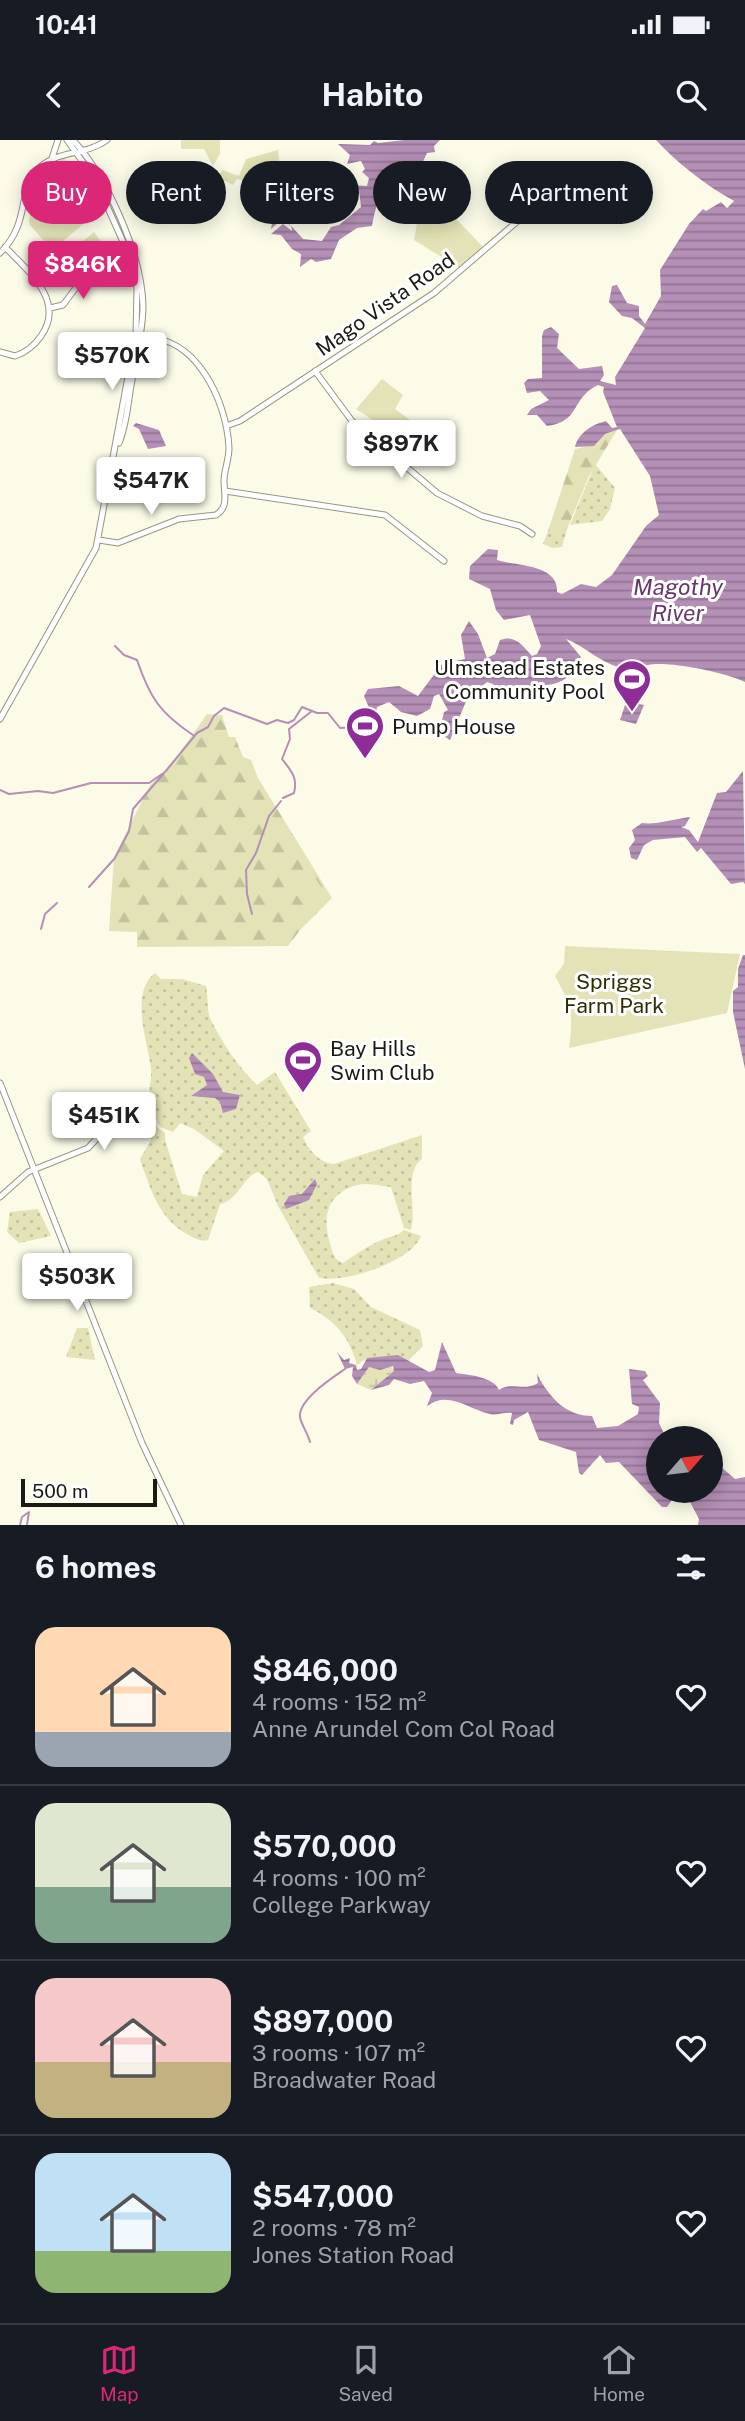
<!DOCTYPE html>
<meta charset="utf-8">
<style>
body{margin:0;font-family:"Public Sans",sans-serif;background:#242831;color:#f1f3f6;height:100vh;display:flex;flex-direction:column;font-size:26px;white-space:nowrap}
*{box-sizing:border-box;margin:0}
p{font-size:23px;color:#9ea1a6}
.icon{flex:none;width:38px;height:38px;fill:none;stroke:currentColor;stroke-width:2;stroke-linecap:round;stroke-linejoin:round}
.map{position:relative;height:1385px;overflow:hidden}
.details{display:flex;flex-direction:column;background:#171b24;flex:1}
.details>*{flex:none}
.hud{position:absolute;left:21px;top:21px;width:704px;height:63px;display:flex;gap:14px}
.needle{width:46px;rotate:62deg}
.controls{position:absolute;left:646px;top:1286px;display:grid;gap:14px}
.controls a{display:grid;place-items:center;width:77px;height:77px;border-radius:50%;background:#171b24;box-shadow:0 4px 18px #0003;font-size:35px}
.scale{position:absolute;left:21px;bottom:18px;width:136px;box-sizing:border-box;padding-left:7px;border:4px solid #1b1b14;border-top:0;font-size:19px;line-height:24px;white-space:nowrap;color:#1b1b14;-webkit-text-stroke:5px #fff;paint-order:stroke}
.price{position:absolute;translate:-50% -60px;padding:0 16px;border-radius:7px;background:#fff;color:#222;font-size:23px;line-height:46px;filter:drop-shadow(0 2px 4px #0008)}
.price::after{content:'';position:absolute;left:50%;top:42px;width:21px;height:16px;margin-left:-10px;background:inherit;clip-path:polygon(0 0,100% 0,50% 100%)}
.price.on{background:#db2777;color:#fff}
ul{padding:0;list-style:none}
li{display:flex;align-items:center;gap:21px;height:175px;padding:0 35px}
li+li{border-top:2px solid #363941}
li span{display:grid;place-items:center;flex:none;width:196px;height:140px;border-radius:21px;color:#555}
li>.icon{margin-inline-start:auto}
span .icon{width:84px;height:84px;fill:#fffc;stroke-width:1}
li b{font-size:30px}
h2{display:flex;justify-content:space-between;align-items:center;height:84px;padding:0 35px;font-size:30px}
.chip{padding:0 24px;border-radius:32px;background:#171b24;box-shadow:0 4px 18px #0003;font-size:24px;line-height:63px}
.chip.on{background:#db2777;color:#fff}
.status{display:flex;justify-content:space-between;align-items:center;height:49px;padding:0 35px;background:#171b24;direction:ltr}
.status svg{height:19px;fill:currentColor}
header{display:flex;justify-content:space-between;align-items:center;height:91px;padding:0 35px;background:#171b24;font-size:32px;font-weight:700}
.tabs{display:flex;justify-content:space-around;align-items:center;height:98px;border-top:2px solid #363941;background:#171b24;font-size:19px;color:#9ea1a6}
.tabs a{display:grid;justify-items:center;gap:4px}
.tabs .on{color:#db2777}
.map>svg:first-child{display:block}
.grass{fill:url(#grass-dots)}
.forest{fill:url(#forest-firs)}
.wetland{fill:url(#wetland-marsh)}
.park{fill:#e3e3b7}
.water{fill:url(#water-rules)}
.lines{fill:none;stroke-linecap:round;stroke-linejoin:round}
.stream{stroke:#b48fb6;stroke-width:2}
.secondary-casing{stroke:#969684;stroke-width:7}
.secondary{stroke:#fff;stroke-width:5}
.labels{text-anchor:middle;dominant-baseline:central;stroke-width:6;stroke-linejoin:round;paint-order:stroke}
.street-label{font-size:21px;fill:#1b1b14;stroke:#fff}
.poi-label{font-size:21px;fill:#1b1b14;stroke:#fff;text-anchor:start}
.park-label{font-size:21px;fill:#302f04;stroke:#fff}
.water-label{font-size:23px;font-style:italic;fill:#68386b;stroke:#fff}
</style>
<div class="status"><b>10:41</b><svg viewBox="0 0 49 12"><path d="M0 12V9h3v3zM5 12V6h3v6zM10 12V3h3v9zM15 12V0h3v12zM26 1h20v11H26zM47 4h2v5h-2z"/></svg></div>
<header><svg class="icon" aria-label="back" viewBox="0 0 24 24"><path d="M15 5l-7 7 7 7"/></svg>Habito<svg class="icon" aria-label="search" viewBox="0 0 24 24"><circle cx="10" cy="10" r="6"/><path d="M15 15l6 6"/></svg></header>
<div class="map">
<svg width="745" height="1385" viewBox="0 0 745 1385">
<defs>
<pattern id="grass-dots" width="8" height="8" patternUnits="userSpaceOnUse" patternTransform="scale(1.75)"><rect width="8" height="8" fill="#e3e3b7"/><path d="M2 2h.1M6 6h.1" fill="none" stroke="#c2c29c" stroke-width="1.8" stroke-linecap="round"/></pattern>
<pattern id="forest-firs" width="22" height="20" patternUnits="userSpaceOnUse" patternTransform="scale(1.75)"><rect width="22" height="20" fill="#e3e3b7"/><path d="M5 1l3.5 6h-7zM16 11l3.5 6h-7z" fill="#c2c29c"/></pattern>
<pattern id="wetland-marsh" width="20" height="14" patternUnits="userSpaceOnUse" patternTransform="scale(1.75)"><rect width="20" height="14" fill="#e3e3b7"/><path d="M1 5h8M5 5V1M11 12h8M15 12V8" fill="none" stroke="#c2c29c"/></pattern>
<pattern id="water-rules" width="6" height="5" patternUnits="userSpaceOnUse" patternTransform="scale(1.75)"><rect width="6" height="5" fill="#b48fb6"/><path d="M0 2.5h6" fill="none" stroke="#927493"/></pattern>
</defs>
<rect width="100%" height="100%" fill="#fbfbe8"/>
<path class="grass" d="M595,324l20,24 -5,21 -8,12 -32,4z
M553,388l14,1 -5,18 -9,1 -10,-4 5,-13z
M155,833l6,6h21l24,7c2,9 1,24 4,32 11,23 28,49 47,67l18,-13 36,59 -8,6c5,13 17,26 31,27l88,-29v24c-19,13 -5,50 -11,71l-7,-2 -13,-41c-11,-1 -23,-5 -34,-2 -32,9 -35,35 -26,62 2,8 4,13 12,16 13,-9 26,-18 41,-24 9,-4 12,-2 20,-9l17,6c-10,26 -76,47 -102,42l-41,-72 -11,-27 -9,-7c-15,4 -19,28 -38,32l-12,36c-8,2 -14,-2 -21,-6 -28,-15 -37,-46 -47,-75l11,-19 -4,-16 5,-1 13,10v7l17,54 15,3 6,-22 21,-24 -30,-22 -14,-6 -7,9 -13,-5c-4,-8 -11,-22 -11,-31 0,-10 3,-18 2,-28 -3,-25 -22,-75 4,-95z
M38,1069l13,27 -32,7 -12,-11 3,-20z
M333,1143l21,6 17,18 49,23 3,16 -16,16 -40,-4 -10,7c-7,-27 -22,-45 -47,-57l-1,-21z
M77,1188h11l7,32 -29,-3z"/>
<path class="forest" d="M617,290l-28,46 -22,53 -19,2 27,-82 22,-5 4,-8z
M207,574l15,1 7,22h6l8,20 8,3 7,18 74,120 -32,32 -12,16 -151,1v-15l-28,-1 5,-74 36,-72 18,-16z"/>
<path class="wetland" d="M390,1225l4,6 -23,19 -14,-6 12,-17 9,2z"/>
<path class="park" d="M181,0h39v14l-7,12 -9,-17h-23z
M278,10l5,43 -37,5 -4,-18 -5,-1 -4,6 -14,-7 3,-8 17,6 7,-17z
M62,19c25,4 31,28 42,48l-52,43 -23,-26 3,-28 9,-24z
M435,57l49,51 -23,21 -47,-29 4,-22z
M94,92l8,11 -23,20 -9,-11z
M382,239l21,16 -8,14 15,11 -22,30 -11,-10 8,-12 -29,-19z
M314,736l12,18 -21,13 -12,-17z
M565,806l175,8 -13,59 -158,35c5,-34 2,-42 -14,-72l9,-12z"/>
<path class="water" d="M404,0h36l-6,6 1,6 -8,1 -6,13 2,4 -11,6v6l-4,-2 -9,8 2,7 9,9c-7,-1 -8,-5 -15,-7 -19,-5 -20,16 -23,29l-15,2 -18,12 -8,19 -15,3 -5,-3 -11,8 1,-13 -9,-5 -11,-14 -10,-1 12,-10 9,7 -1,-6 -11,-4 -9,8 1,-6 7,-5 7,2 17,19 19,2 9,-14 8,-2 22,-18 -2,-17 -9,-5 17,1 2,-8 -7,-6 3,-3 -4,-8 -14,3 3,-9 -12,-11 32,1 4,-4 4,2z
M656,0h89v542c-20,-10 -69,-19 -89,-18 -10,0 -20,5 -32,4 -22,-3 -37,-21 -58,-29l15,18c-13,35 -39,27 -67,30l-3,13 -5,1 -13,-17 -6,-2 -20,17 -17,41 -11,-7 5,-21 4,-2 -9,-16 -5,2 -4,13 -13,7 -16,-4 -12,-10 -12,5 -2,11 -7,4 2,-12 -6,-14 4,-7 31,-3 19,10 24,-32 23,-5 -4,-24 8,-14 9,13 9,24 8,-4 5,-14c15,-6 23,6 32,16l5,-2 4,-8 -11,-31 -26,5 -8,-10 -6,-21 -21,-10 1,-13 18,-17 10,1 -1,10c18,6 62,4 60,32l5,2 19,-10 15,3 16,-12 34,-49 13,-11 -9,-39 -30,-47 -15,5 -11,12 -19,1c3,-14 18,-23 31,-26l6,7 5,-1 -14,-35 1,-5 -6,-2c-27,12 -17,37 -51,41l-10,-11h-10l4,-6 18,-9 -9,-9 -13,2 -3,-10 4,-4 14,-1v-42l2,-6 7,-3 8,7 -2,14 22,21 23,-3 2,9 -4,6 16,4 -1,-8 30,-49 -13,-10 -10,-2 -13,-14 3,-16 5,-1 10,18 12,3v10l6,8 16,-28 -1,-26 29,-46 14,-15 3,2 15,-9 6,6 7,-7c-27,-15 -57,-38 -78,-61z
M136,283l23,7 7,16 -18,3 -9,-20 -6,-3z
M626,562l18,3 -8,19 -16,-4z
M743,631l2,113 -2,-2 -12,2 -30,-36 -4,4 -12,-15 -32,3 -9,5 -7,15 -6,-2 -2,-10 6,-8 -3,-10 10,-7c13,2 33,-4 48,-6l-5,9 -4,1 8,3 9,12 19,-49 9,-1z
M743,815h2v114l-12,-57v-21l5,-4v-18z
M192,913l21,21 10,18 17,3 -4,14 -13,4 -3,-11 -5,-4 -24,-2 16,-11 -3,-8 -9,-3 -6,-16z
M315,1039l2,5 -8,16 -23,9 -2,-5 5,-8 13,-2z
M442,1202l14,31c14,2 38,4 43,17 12,-9 24,2 39,-7l-1,-9c13,25 30,42 55,42l5,12 21,-2 20,-12 1,-7 -7,-3 -3,-35 16,2 3,5 -5,4 17,23 -1,20 7,15h-8v53h52l1,-26 9,1 15,13 10,-2v48h-47l1,-6 -10,-19 -15,-3 -7,10h-5l-43,-45 -13,1 -6,-8 -18,20 -3,-2 -3,-21 -37,-12 -11,-28 -14,8 -1,5 -3,-1 2,-11c-8,-1 -16,3 -22,1 -22,-5 -42,-24 -63,-8l5,-13 -8,-12 -14,3 -16,-5 -5,6 -18,5 23,-19 -1,-5 -13,4 -11,-3 -12,17 -5,-8 1,-9 -8,2 -8,-17 7,8 6,-2 -1,5 7,2 1,5 4,-1 6,-11 31,-3 31,17 6,-2z"/>
<g class="lines">
<path class="stream" d="M115,506l9,9 13,5c13,38 23,53 56,75
M0,650l9,4 29,-3 15,2 38,-10h58l16,-11 32,-39 11,-6 6,-11 10,-8 43,16 10,-4 11,3 6,-3 8,-13 15,6h11l12,15 19,-1 7,-6
M283,658l11,-5c4,-16 -3,-22 -12,-34l8,-20 -1,-10 23,-18
M89,747l26,-29 14,-27 4,-22 31,-36
M252,774l-5,-20 -1,-24 10,-17 13,-37 12,-15
M41,789l4,-15 12,-11
M310,1302c-2,-8 -9,-18 -10,-25 -2,-17 32,-39 45,-48
M20,1385l2,-8 7,-5 -2,13"/>
<defs>
<path id="secondary" d="M73,0c34,37 69,115 70,166 0,25 -7,50 -11,74 -4,21 -5,44 -13,63
M52,18l6,-18
M0,113c31,-31 17,-61 37,-83 18,-20 48,-14 70,-30
M106,128l14,-1 13,11
M50,168l13,-3 18,-24 25,-13 10,-16 12,-8
M0,212l15,4c10,-3 20,-11 26,-20 25,-35 -13,-65 -36,-89
M315,231l37,50 85,72 45,23 38,10 12,8
M226,286l14,-5 194,-128 149,-128
M225,351l160,24 59,46
M99,400l19,3 61,-24 37,-4c13,-8 8,-21 8,-34 0,-11 5,-21 5,-33 -2,-46 -33,-116 -90,-110
M0,579l96,-171 40,-214 1,-46 -9,-35 -33,-74 -28,-39
M0,943l142,360 39,82
M0,1057l28,-25 60,-24 13,-14"/>
</defs>
<use href="#secondary" class="secondary-casing"/>
<use href="#secondary" class="secondary"/>
</g>
<defs>
<symbol id="stadium-pin" viewBox="-11 -11 22 30"><path d="M0 17L-7.5 6A9.5 9.5 0 1 1 7.5 6Z" fill="#8e2d96" stroke="#fff"/><path d="M0-5a6.5 5 0 1 0 0 10a6.5 5 0 1 0 0-10ZM-3.5-1.8h7v3.6h-7Z" fill="#fff"/></symbol>
</defs>
<g fill-rule="evenodd">
<use href="#stadium-pin" x="610" y="517" width="44" height="60"/>
<use href="#stadium-pin" x="343" y="564" width="44" height="60"/>
<use href="#stadium-pin" x="281" y="898" width="44" height="60"/>
</g>
<g class="labels">
<g class="street-label">
<text transform="translate(385 164) rotate(-35)">Mago Vista Road</text>
</g>
<g class="poi-label">
<text x="605" y="527" text-anchor="end">Ulmstead Estates<tspan x="605" dy="24">Community Pool</tspan></text>
<text x="392" y="586">Pump House</text>
<text x="330" y="908">Bay Hills<tspan x="330" dy="24">Swim Club</tspan></text>
</g>
<g class="park-label">
<text x="614" y="841">Spriggs<tspan x="614" dy="24">Farm Park</tspan></text>
</g>
<g class="water-label">
<text x="678" y="446">Magothy<tspan x="678" dy="26">River</tspan></text>
</g>
</g>
</svg>
<div class="controls">
<a><svg class="needle" viewBox="-14 -14 28 28"><path d="M0-13l5 13h-10z" fill="#e53935"/><path d="M0 13l5-13h-10z" fill="#9ea1a6"/></svg></a>
</div>
<div class="scale">500 m</div>
<b class="price on" style="left:83px;top:161px">$846K</b>
<b class="price" style="left:112px;top:252px">$570K</b>
<b class="price" style="left:401px;top:340px">$897K</b>
<b class="price" style="left:151px;top:377px">$547K</b>
<b class="price" style="left:104px;top:1012px">$451K</b>
<b class="price" style="left:77px;top:1173px">$503K</b>
<div class="hud">
<a class="chip on">Buy</a>
<a class="chip">Rent</a>
<a class="chip">Filters</a>
<a class="chip">New</a>
<a class="chip">Apartment</a>
</div>
</div>
<section class="details">
<h2>6 homes<svg class="icon" aria-label="filters" viewBox="0 0 24 24"><path d="M4 7h16M4 17h16"/><circle cx="9" cy="7" r="2"/><circle cx="15" cy="17" r="2"/></svg></h2>
<ul>
<li><span style="background:linear-gradient(#ffd9b3 75%,#9aa5b1 0)"><svg class="icon" aria-label="home" viewBox="0 0 24 24"><path d="M3 11l9-7 9 7M6 9v11h12V9"/></svg></span><div><b>$846,000</b><p>4 rooms · 152 m²</p><p>Anne Arundel Com Col Road</p></div><svg class="icon" aria-label="heart" viewBox="0 0 24 24"><path d="M12 20l-8-8c-3-5 5-10 8-4 3-6 11-1 8 4z"/></svg></li>
<li><span style="background:linear-gradient(#dfe7d0 60%,#7fa58c 0)"><svg class="icon" aria-label="home" viewBox="0 0 24 24"><path d="M3 11l9-7 9 7M6 9v11h12V9"/></svg></span><div><b>$570,000</b><p>4 rooms · 100 m²</p><p>College Parkway</p></div><svg class="icon" aria-label="heart" viewBox="0 0 24 24"><path d="M12 20l-8-8c-3-5 5-10 8-4 3-6 11-1 8 4z"/></svg></li>
<li><span style="background:linear-gradient(#f6c9c9 60%,#c2b280 0)"><svg class="icon" aria-label="home" viewBox="0 0 24 24"><path d="M3 11l9-7 9 7M6 9v11h12V9"/></svg></span><div><b>$897,000</b><p>3 rooms · 107 m²</p><p>Broadwater Road</p></div><svg class="icon" aria-label="heart" viewBox="0 0 24 24"><path d="M12 20l-8-8c-3-5 5-10 8-4 3-6 11-1 8 4z"/></svg></li>
<li><span style="background:linear-gradient(#bfe0f5 70%,#8fb573 0)"><svg class="icon" aria-label="home" viewBox="0 0 24 24"><path d="M3 11l9-7 9 7M6 9v11h12V9"/></svg></span><div><b>$547,000</b><p>2 rooms · 78 m²</p><p>Jones Station Road</p></div><svg class="icon" aria-label="heart" viewBox="0 0 24 24"><path d="M12 20l-8-8c-3-5 5-10 8-4 3-6 11-1 8 4z"/></svg></li>
</ul>
</section>
<nav class="tabs">
<a class="on"><svg class="icon" aria-label="map" viewBox="0 0 24 24"><path d="M3 6l6-2 6 2 6-2v14l-6 2-6-2-6 2zM9 4v14M15 6v14"/></svg>Map</a>
<a><svg class="icon" aria-label="saved" viewBox="0 0 24 24"><path d="M7 4h10v16l-5-4-5 4z"/></svg>Saved</a>
<a><svg class="icon" aria-label="home" viewBox="0 0 24 24"><path d="M3 11l9-7 9 7M6 9v11h12V9"/></svg>Home</a>
</nav>
